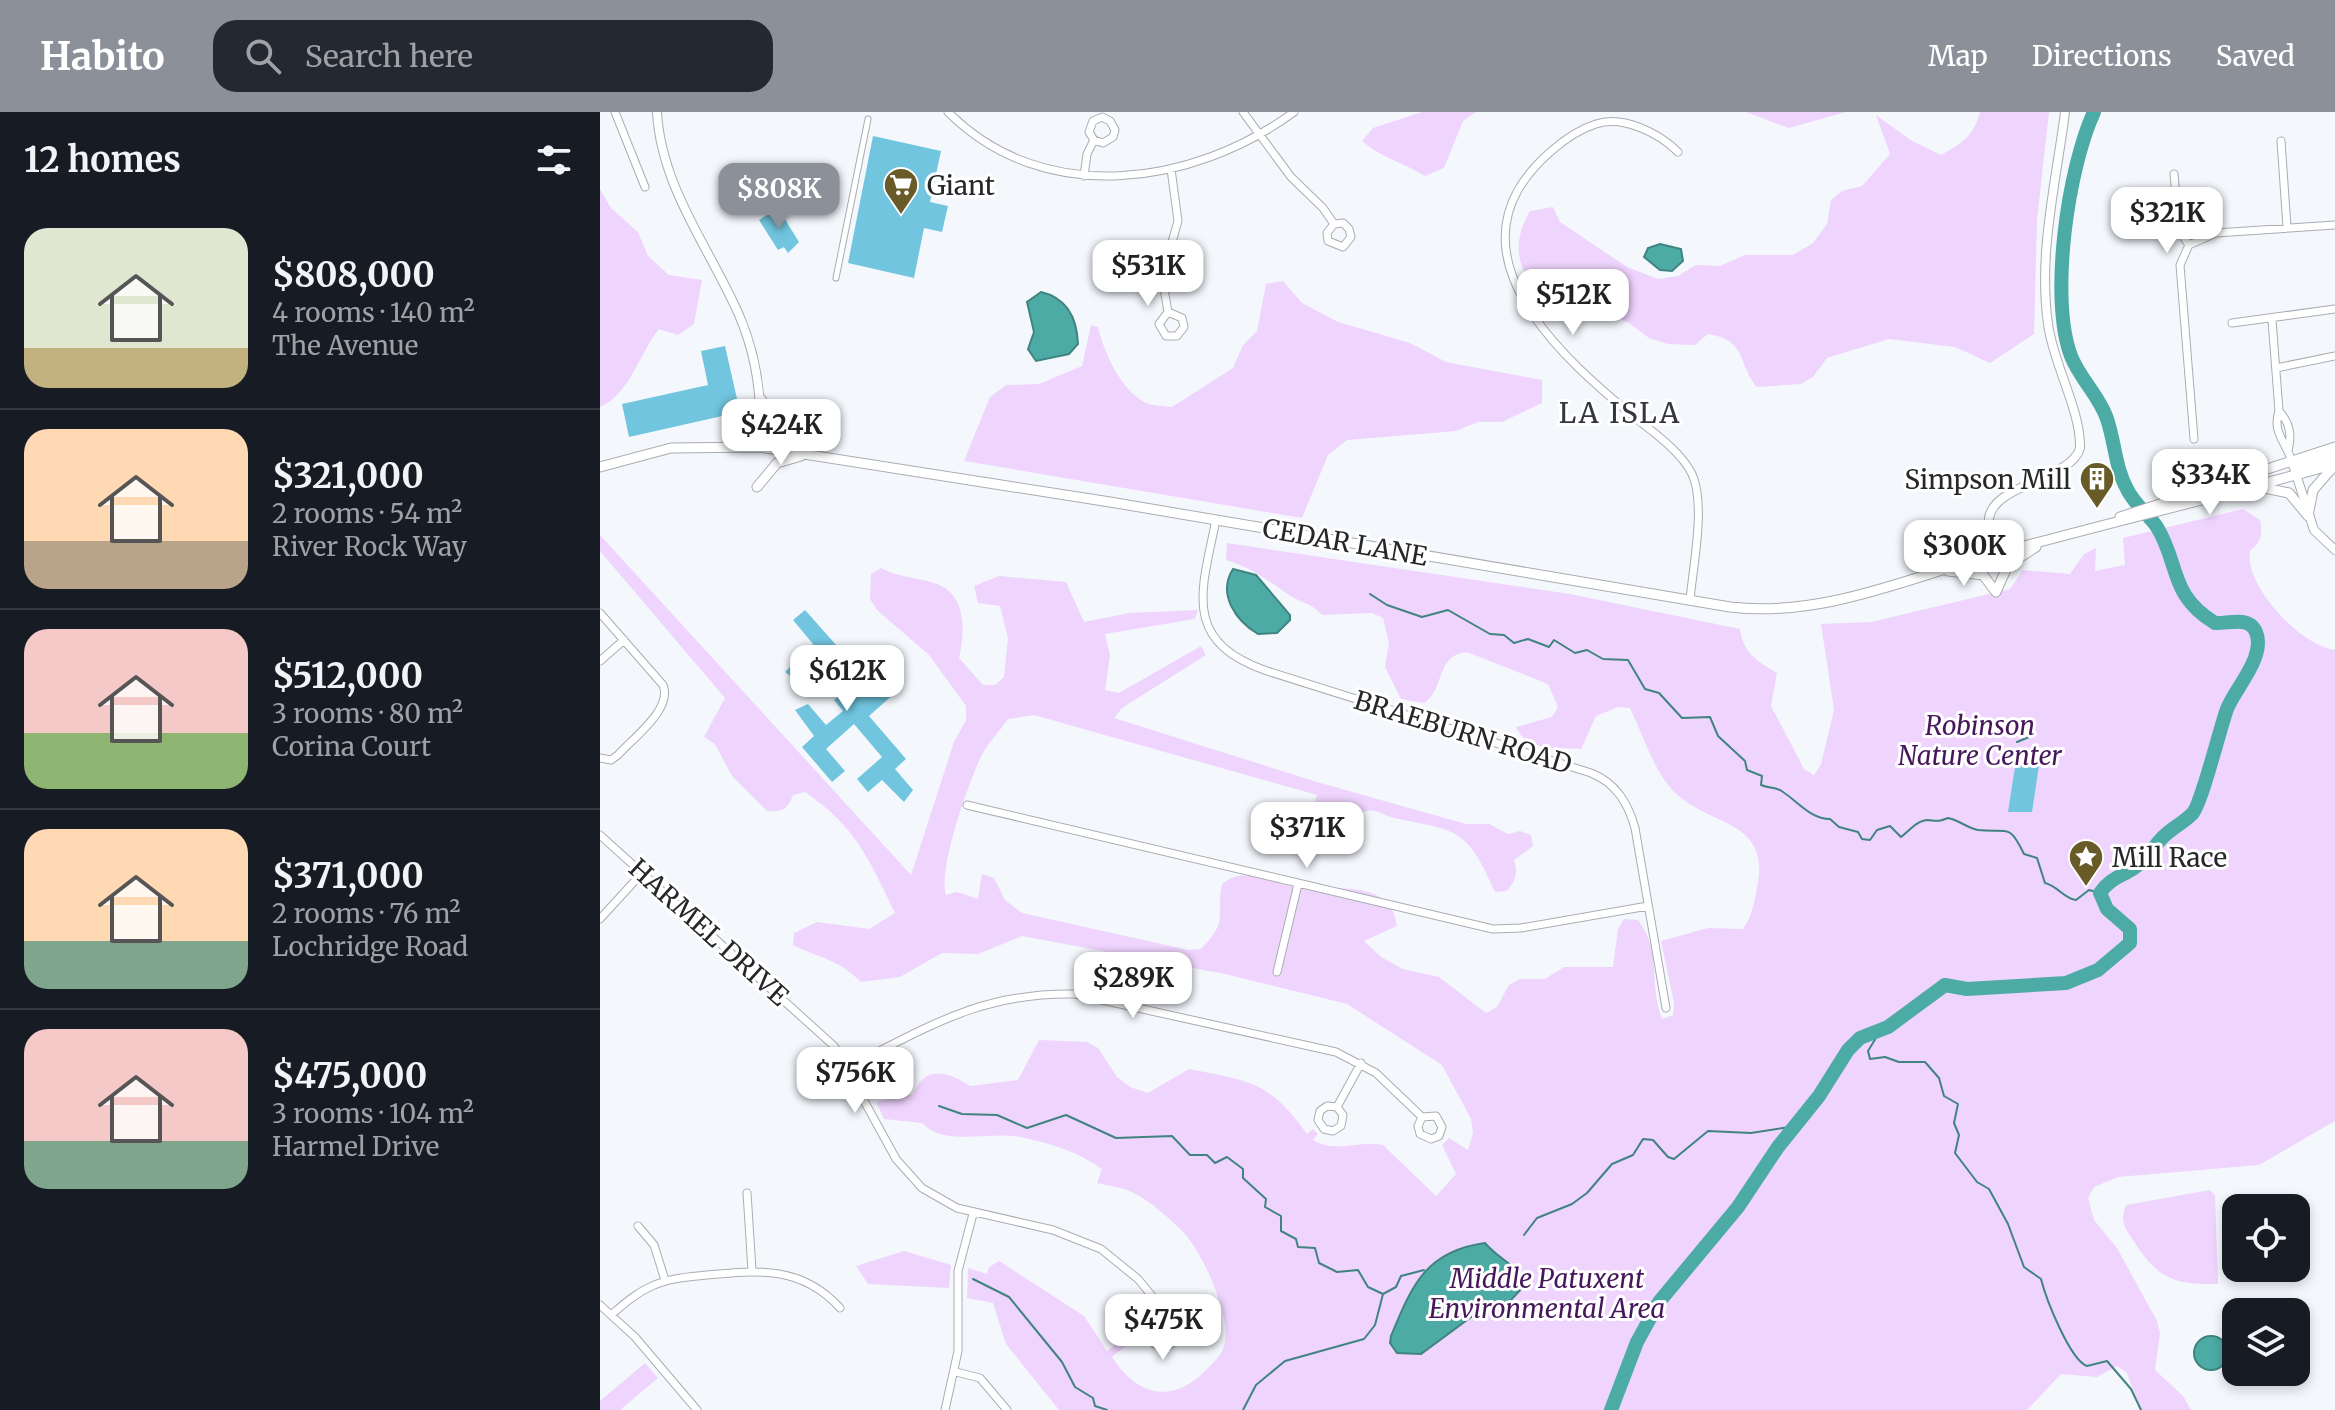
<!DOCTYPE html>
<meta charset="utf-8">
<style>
body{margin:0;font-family:Merriweather,serif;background:#242831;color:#f1f3f6;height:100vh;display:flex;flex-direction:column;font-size:30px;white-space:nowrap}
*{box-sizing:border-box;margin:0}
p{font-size:26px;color:#9ea1a6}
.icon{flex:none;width:44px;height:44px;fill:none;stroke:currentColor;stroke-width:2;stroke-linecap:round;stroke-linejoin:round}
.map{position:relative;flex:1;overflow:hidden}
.drawer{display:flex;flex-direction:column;background:#171b24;width:600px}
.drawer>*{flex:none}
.controls{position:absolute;left:1622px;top:1082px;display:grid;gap:16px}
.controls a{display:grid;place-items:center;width:88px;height:88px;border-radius:16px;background:#171b24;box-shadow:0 4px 12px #0003;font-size:40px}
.price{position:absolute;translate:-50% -68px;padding:0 18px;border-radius:16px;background:#fff;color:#222;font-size:26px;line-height:52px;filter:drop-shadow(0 2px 4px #0008)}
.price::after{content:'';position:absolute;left:50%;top:48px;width:24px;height:18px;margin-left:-12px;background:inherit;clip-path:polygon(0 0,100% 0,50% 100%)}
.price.on{background:#8c9099;color:#fff}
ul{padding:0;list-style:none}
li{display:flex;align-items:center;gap:24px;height:200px;padding:0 24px}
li+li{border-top:2px solid #363941}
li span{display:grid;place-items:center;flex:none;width:224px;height:160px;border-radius:24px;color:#555}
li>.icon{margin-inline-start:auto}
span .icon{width:96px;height:96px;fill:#fffc;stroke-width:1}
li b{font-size:34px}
h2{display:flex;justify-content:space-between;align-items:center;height:96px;padding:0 24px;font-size:34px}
header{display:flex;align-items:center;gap:48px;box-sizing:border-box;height:112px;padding:0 40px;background:#8c9099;color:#fff}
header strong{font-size:38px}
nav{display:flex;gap:44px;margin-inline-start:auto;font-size:28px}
.search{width:560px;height:72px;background:#242831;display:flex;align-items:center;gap:20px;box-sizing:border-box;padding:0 28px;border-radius:24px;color:#9ea1a6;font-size:30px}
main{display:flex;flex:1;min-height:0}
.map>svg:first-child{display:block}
.green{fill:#efd4fd}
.water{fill:#4daba5;stroke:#418380;stroke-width:2}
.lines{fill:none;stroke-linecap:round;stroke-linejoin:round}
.stream{stroke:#418380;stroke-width:2}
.river{stroke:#4daba5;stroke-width:14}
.building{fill:#71c5df}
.pedestrian-casing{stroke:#a9adb2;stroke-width:7}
.minor-casing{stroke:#a9adb2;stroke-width:9}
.tertiary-casing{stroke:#a9adb2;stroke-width:10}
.secondary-casing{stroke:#a9adb2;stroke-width:11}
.pedestrian{stroke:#fff;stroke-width:5}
.minor{stroke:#fff;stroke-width:7}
.tertiary{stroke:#fff;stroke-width:8}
.secondary{stroke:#fff;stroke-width:9}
.labels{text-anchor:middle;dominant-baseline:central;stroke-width:6;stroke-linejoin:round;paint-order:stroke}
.poi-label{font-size:26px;fill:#262729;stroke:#fff;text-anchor:start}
.street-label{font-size:26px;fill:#262729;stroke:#fff}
.park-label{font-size:26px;font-style:italic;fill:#47175b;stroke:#fff}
.neighbourhood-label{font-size:28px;letter-spacing:2px;fill:#34373b;stroke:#fff}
</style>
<header>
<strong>Habito</strong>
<div class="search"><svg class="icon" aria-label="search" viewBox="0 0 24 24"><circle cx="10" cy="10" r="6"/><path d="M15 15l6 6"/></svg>Search here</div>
<nav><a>Map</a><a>Directions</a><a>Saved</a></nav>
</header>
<main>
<section class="drawer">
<h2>12 homes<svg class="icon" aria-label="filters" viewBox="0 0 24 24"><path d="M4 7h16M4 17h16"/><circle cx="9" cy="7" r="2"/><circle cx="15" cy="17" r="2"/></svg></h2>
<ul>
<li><span style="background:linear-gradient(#dfe7d0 75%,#c2b280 0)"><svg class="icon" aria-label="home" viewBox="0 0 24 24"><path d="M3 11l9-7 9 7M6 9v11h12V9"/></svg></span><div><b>$808,000</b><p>4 rooms · 140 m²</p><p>The Avenue</p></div></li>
<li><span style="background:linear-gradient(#ffd9b3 70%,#b9a48a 0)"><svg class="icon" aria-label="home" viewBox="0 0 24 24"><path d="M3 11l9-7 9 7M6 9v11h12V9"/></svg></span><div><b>$321,000</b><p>2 rooms · 54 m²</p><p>River Rock Way</p></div></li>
<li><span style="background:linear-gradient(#f6c9c9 65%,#8fb573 0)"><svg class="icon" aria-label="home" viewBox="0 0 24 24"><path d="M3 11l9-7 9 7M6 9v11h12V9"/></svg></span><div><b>$512,000</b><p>3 rooms · 80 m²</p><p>Corina Court</p></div></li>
<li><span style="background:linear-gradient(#ffd9b3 70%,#7fa58c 0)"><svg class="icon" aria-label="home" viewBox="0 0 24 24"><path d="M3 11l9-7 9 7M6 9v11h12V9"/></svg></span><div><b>$371,000</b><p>2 rooms · 76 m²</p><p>Lochridge Road</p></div></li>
<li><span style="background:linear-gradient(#f6c9c9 70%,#7fa58c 0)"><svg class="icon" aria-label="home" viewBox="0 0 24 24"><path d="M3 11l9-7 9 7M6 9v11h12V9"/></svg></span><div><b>$475,000</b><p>3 rooms · 104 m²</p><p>Harmel Drive</p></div></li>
</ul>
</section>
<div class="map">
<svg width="1735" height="1298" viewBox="0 0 1735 1298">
<rect width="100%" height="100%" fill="#f4f8fd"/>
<path class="green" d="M822,0h54l-13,9 -19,47 -19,8c-21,-13 -45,-19 -63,-35l11,-13z
M1146,0h100l-57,16z
M1380,0h69l-12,108 -3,114 -44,29 -35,-16 -66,-8 -62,19 -14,19 -12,7 -44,3c-20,-24 -9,-46 -49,-53l-13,11 -27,-1 -19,-6 -20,-15 -24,-11 -51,2c-29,-36 -49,-59 -24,-103l23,-4 7,15 67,45 31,12 20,-3 18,-11 24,1 25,-11h48l20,-12 14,-19 4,-24 11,-9 20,-5 28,-32 -14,-39 36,26 29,14c20,-11 33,-19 39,-43z
M0,77l11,19 27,24 10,24 21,19 33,5 -8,44 -16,11 -19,-6c-20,25 -29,65 -59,78z
M683,169l19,22 36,19 72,21 36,19 96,18v23l-40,19h-24l-22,9 -109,9 -19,15 -26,63 -338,-57 26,-64 16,-12 33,-1 43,-18 9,-41 7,2c6,25 22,63 48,76 7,3 18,3 26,4l61,-39 10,-23 14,-14 9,-47z
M1643,397l17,11c3,14 1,22 -10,31 -6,35 51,95 85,99v471l-76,44 -141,12 -24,10 -6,11 6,22 23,28 40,73 3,12 -5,37 28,26 8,14h-51l-13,-37 -10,-7 -20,11 -36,-3 -34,36h-968l-53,-66 -13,-41 -26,-5 1,-30 19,6 2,-7 10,-6 85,55 23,35 42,-32 -7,14 -30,24c25,39 60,48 94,13 7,-7 15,-14 18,-24 9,-27 -21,-92 -39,-112 -13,-14 -36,-34 -53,-42 -10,-5 -24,-6 -35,-9l5,-14c-25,-18 -53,-26 -82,-32 -29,-6 -77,10 -98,-14l-38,-4 -8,-17 37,-8c12,-30 36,-22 57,-8l48,-6 21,-40 48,2 11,6 19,29 13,10 18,6 41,-24c61,12 80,12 118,65l6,-5 5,5 -5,6c23,14 46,0 70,5l53,51 20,-22 -14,-29 7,-7 19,12 5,-17 -2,-14 -29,-54 -95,-61 -122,-30 -203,-38 -44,18 -36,-1 -42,24 -39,5c-23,-23 -39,-23 -68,-37l1,-12 23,-11 52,7 26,-16c-27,-55 -38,-85 -90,-121l-12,3c-5,14 -10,17 -26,16l-35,-35 -17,-32 -11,-7 21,-39 -125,-147v-16l311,340 43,-133 12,-22v-14l-37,-51 -52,-45 -7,-11 1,-25 10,-6c18,10 37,9 56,16 30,11 28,49 22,74l24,27h12l9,-8 4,-39 -8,-32 -22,-3 -4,-17 25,-10 67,6 18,40 45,-9 69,-3 -3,9 -90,15 5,21 -5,35 14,3 82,-47 5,9 -84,53 -8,10 203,64 149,42h23l19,10 12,-3 11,4 2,11 -19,14c4,13 2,20 -7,31l-12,1c-28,-64 -37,-61 -101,-74 -10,-2 -19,-11 -30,-6 -13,5 -27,22 -39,31l-20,-5 12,-43 -283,-80 -26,4c-9,13 -23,27 -29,42 -12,27 -41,108 -33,134l11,-3 21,7 4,-25 12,4 11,22 17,13 166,37 13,-1c29,-30 14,-30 21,-65 23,-20 50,1 76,3 33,4 94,-10 99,39l-33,15 17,16 22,12 36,8 47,36 11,-6 12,-22 11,-6h25l19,-12h49l5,-38 6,-10 14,1c25,33 10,62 24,99l11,-4 1,-12 -13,-62 47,-13 35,1c9,-13 11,-26 14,-41 16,-73 -55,-60 -88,-102 -17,-21 -27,-53 -39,-78l-12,-1 -22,9 -15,33c-25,-2 -54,3 -65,-22l36,-10 6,-10 -10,-23 -81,-32c-32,3 -21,36 -43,51l-23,-4 -16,-32 4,-24 -6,-25 -11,-5 -50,2c-10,-12 -21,-12 -33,-20 -23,-16 -37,-27 -63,-35l1,-17 343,51 170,35c3,24 17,32 37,44l-6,33 33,63 10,6 7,-11 13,-54 -13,-86 50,-2 139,-33 13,-19 47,4 14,-20 12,-6 -1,23 30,-6 -2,-27z
M1610,1078l5,5 3,89c-45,1 -61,-6 -85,-44 -9,-13 -13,-20 -7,-35z
M304,1139l47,14 -2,23 -81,-4 -12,-18z
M45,1251l13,15 -38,32h-20v-9z"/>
<path class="water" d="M1060,132l21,5 2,12 -11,10 -12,-1 -16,-13 4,-9z
M441,180c26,6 36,26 37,52l-9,10 -33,7 -8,-12 6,-17 -7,-30z
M633,457l23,6 34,40v5l-13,13 -19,1c-22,-13 -41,-40 -25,-65z
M885,1131c13,16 32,22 42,40l-16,17 -33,12 -57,42 -24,-1 -7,-10 1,-7c21,-51 35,-85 94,-93z
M1594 1241a17 17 0 1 1 34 0a17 17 0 1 1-34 0Z"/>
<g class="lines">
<path class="stream" d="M770,482l17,11 35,12 26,-7 42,24 14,1 10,8 14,-4 21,8 5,-7 21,13 12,-3 16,9 25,1 17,29 14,4 23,25 28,-1 8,19 27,25 2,9 15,6 -1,9c7,3 12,2 19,5 18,11 30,29 50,29l9,8 19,5 4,7 8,1 7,-10 13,-4 11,11c7,-5 16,-17 27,-17 9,1 10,2 20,-2 11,2 19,10 30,12 31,3 31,-7 46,24l13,4 8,25c13,3 19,16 31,17l13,-10 11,3
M1417,630l12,-5
M1279,921l-11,18 2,8 15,-2 14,5h26l14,16 5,18 14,8 -4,19 5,12 -4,18 22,29 12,7 19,35 16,43 17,12c5,20 29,81 46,87l20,-5 24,28 10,21
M339,994l23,8 35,1 30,13 39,-13 50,23 56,-2 18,19h17l8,8 12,-6 16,12v9l23,21 -1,8 16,9v15l15,8 2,8 17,1 4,15 18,9 21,-2 10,17 15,7
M924,1123l13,-17 35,-14 15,-11 25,-29 21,-9 10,-16 10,1 15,17 6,2 34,-28 43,2 45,-7
M373,1167l36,18 53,65 13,25 18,11 2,8 12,4
M643,1298l13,-25 29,-24 79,-22 11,-14 8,-31 13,-7 5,-11 23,-6"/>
<path class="river" d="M1011,1298l26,-68 22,-40 79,-95 40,-60 41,-51 29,-46 12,-12 28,-11 57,-42 22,4 99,-6 32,-13 32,-27v-14l-23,-20 -7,-16c9,-14 20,-16 34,-25 13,-8 19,-21 29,-31 9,-9 20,-14 29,-23 9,-8 28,-86 35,-105 8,-21 41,-54 28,-79 -8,-14 -28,-6 -40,-7 -46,-28 -35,-58 -58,-96 -9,-13 -23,-23 -30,-38 -12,-22 -12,-47 -20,-70 -7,-22 -27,-40 -36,-63 -22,-58 -3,-188 23,-244"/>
</g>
<path class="building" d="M273,24l68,15 -11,51 18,4 -6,26 -18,-4 -10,50 -66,-15z
M178,96l21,34 -11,11 -4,-6 -6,3 -19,-30z
M125,234l15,66 -111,25 -7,-33 86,-19 -7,-34z
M205,498l32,36 -12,10 21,25 15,-15 9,11 13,1 13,14 -27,24 37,43 -11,10 18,21 -9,12 -22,-22 -14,12 -11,-13 25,-22 -28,-33 -28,25 19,22 -13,11 -30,-35 12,-11 -19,-26 13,-6 18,21 17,-14 -9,-11 4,-3 -25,-30 -16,14 -12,-9 28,-28 -20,-24z
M1418,636l23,4 -9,60h-24z"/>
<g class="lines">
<defs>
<path id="pedestrian" d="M236,166l32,-159"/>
<path id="minor" d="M15,0l30,75
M348,0c96,96 245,74 346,0
M643,0l48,65 32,31 11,16 9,-1 6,6 2,8 -8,10 -15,-6 -1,-8 7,-9
M1681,29l6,86
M1078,40c-19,-19 -55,-37 -82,-28 -29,9 -63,40 -78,66 -48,85 50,172 109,221 21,18 52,37 65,63 14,30 1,92 -2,126
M1574,62l5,57 10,14
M484,64l3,-22 7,-14 9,3 10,-6 2,-7 -5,-9 -8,-4 -9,4 -4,11 5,8
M568,200l14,6 2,9 -7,9h-11l-7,-12 9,-12 -6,-35 16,-56 -7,-52
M1672,208l7,91c-7,21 6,30 12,48
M1632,211l103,-14
M1676,256l59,-12
M1679,299c11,12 13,24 9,40
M1594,327l-14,-174 9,-20 27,-12 119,-8
M616,408c-15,73 -34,121 51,151l324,102c25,10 37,30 44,55l31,180
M0,501l63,72c10,24 -30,53 -45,70l-7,5 -11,-2
M0,549l24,-21
M367,693l526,124 28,-1 127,-22
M0,723l234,211 62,113 26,29 35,20 96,22 48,19 37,30 18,22 6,20
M0,807l42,-46
M677,860l21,-88
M248,955c80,-40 134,-75 227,-73l261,58 40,21 46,44 14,-1 6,11 -3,9 -8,3 -11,-5 -2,-8 4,-9
M737,995l6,8 -2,11 -8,5 -9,-2 -6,-9 2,-9 7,-5 10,1 24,-44
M147,1081l5,77
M38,1114l16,19 11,35
M0,1193l35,32 62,73
M11,1203c13,-11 25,-22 41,-29 17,-8 36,-9 55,-11 52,-5 95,-9 133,33
M550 1222a13 13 0 1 1 26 0a13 13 0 1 1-26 0Z
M356,1260l24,6 27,32
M345,1298l13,-59v-80l15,-57"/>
<path id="tertiary" d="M57,0c4,75 53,137 82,203 19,44 24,86 20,132
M1695,359l19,59 21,20
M1392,443c0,-12 -4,-26 -3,-37 5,-34 83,-39 91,-70 1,-38 -27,-84 -32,-124 -10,-71 8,-141 17,-212"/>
<path id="secondary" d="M161,287l16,29 29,25
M0,355l71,-19 88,-1 351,55 620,105c92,11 178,-29 265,-53 113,-31 227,-58 340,-90
M1694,355l41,-12
M157,375l20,-24 24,-7
M1660,375l29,6 19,23
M1708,404l5,-26 22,-25
M1520,405l215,-70
M1348,459l35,4 13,17
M1396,480l12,-27 28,-18"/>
</defs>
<use href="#pedestrian" class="pedestrian-casing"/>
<use href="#minor" class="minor-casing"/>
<use href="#tertiary" class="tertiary-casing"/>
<use href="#secondary" class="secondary-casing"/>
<use href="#pedestrian" class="pedestrian"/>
<use href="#minor" class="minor"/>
<use href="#tertiary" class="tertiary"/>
<use href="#secondary" class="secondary"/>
</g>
<defs>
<symbol id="supermarket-pin" viewBox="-11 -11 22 30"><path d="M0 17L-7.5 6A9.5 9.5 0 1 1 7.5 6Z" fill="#685b28" stroke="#fff"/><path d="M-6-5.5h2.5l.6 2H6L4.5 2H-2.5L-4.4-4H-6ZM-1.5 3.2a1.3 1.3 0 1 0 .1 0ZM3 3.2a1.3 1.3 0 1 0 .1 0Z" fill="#fff"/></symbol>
<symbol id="building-pin" viewBox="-11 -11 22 30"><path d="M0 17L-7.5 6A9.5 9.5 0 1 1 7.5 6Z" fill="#685b28" stroke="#fff"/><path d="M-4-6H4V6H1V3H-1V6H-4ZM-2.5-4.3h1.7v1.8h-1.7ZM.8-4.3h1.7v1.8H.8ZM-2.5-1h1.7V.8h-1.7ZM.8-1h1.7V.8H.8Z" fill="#fff"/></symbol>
<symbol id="sight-pin" viewBox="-11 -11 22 30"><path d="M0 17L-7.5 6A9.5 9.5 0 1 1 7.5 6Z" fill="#685b28" stroke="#fff"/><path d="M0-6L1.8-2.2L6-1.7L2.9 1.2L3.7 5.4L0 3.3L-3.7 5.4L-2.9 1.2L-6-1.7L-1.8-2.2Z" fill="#fff"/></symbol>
</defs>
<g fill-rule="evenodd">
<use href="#supermarket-pin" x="281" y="53" width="40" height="54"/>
<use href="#building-pin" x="1477" y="347" width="40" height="54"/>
<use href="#sight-pin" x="1466" y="725" width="40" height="54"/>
</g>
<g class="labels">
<g class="poi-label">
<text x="327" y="73">Giant</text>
<text x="1471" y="367" text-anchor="end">Simpson Mill</text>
<text x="1512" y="745">Mill Race</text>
</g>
<g class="street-label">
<text transform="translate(745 430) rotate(10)">CEDAR LANE</text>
<text transform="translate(863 620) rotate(17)">BRAEBURN ROAD</text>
<text transform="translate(109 820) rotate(42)">HARMEL DRIVE</text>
</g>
<g class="park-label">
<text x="1380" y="613">Robinson<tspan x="1380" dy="30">Nature Center</tspan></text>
<text x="947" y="1166">Middle Patuxent<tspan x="947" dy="30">Environmental Area</tspan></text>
</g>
<g class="neighbourhood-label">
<text x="1020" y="301">LA ISLA</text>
</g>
</g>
</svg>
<div class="controls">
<a><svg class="icon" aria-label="locate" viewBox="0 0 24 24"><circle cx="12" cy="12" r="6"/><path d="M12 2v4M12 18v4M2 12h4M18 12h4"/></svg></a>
<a><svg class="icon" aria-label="layers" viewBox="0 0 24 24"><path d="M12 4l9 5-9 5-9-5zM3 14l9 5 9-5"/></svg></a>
</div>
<b class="price on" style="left:179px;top:119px">$808K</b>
<b class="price" style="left:1567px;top:143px">$321K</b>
<b class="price" style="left:548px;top:196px">$531K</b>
<b class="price" style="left:973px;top:225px">$512K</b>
<b class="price" style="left:181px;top:355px">$424K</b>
<b class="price" style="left:1610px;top:405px">$334K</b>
<b class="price" style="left:1364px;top:476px">$300K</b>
<b class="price" style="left:247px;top:601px">$612K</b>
<b class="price" style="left:707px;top:758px">$371K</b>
<b class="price" style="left:533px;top:908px">$289K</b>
<b class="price" style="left:255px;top:1003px">$756K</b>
<b class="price" style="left:563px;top:1250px">$475K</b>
</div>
</main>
